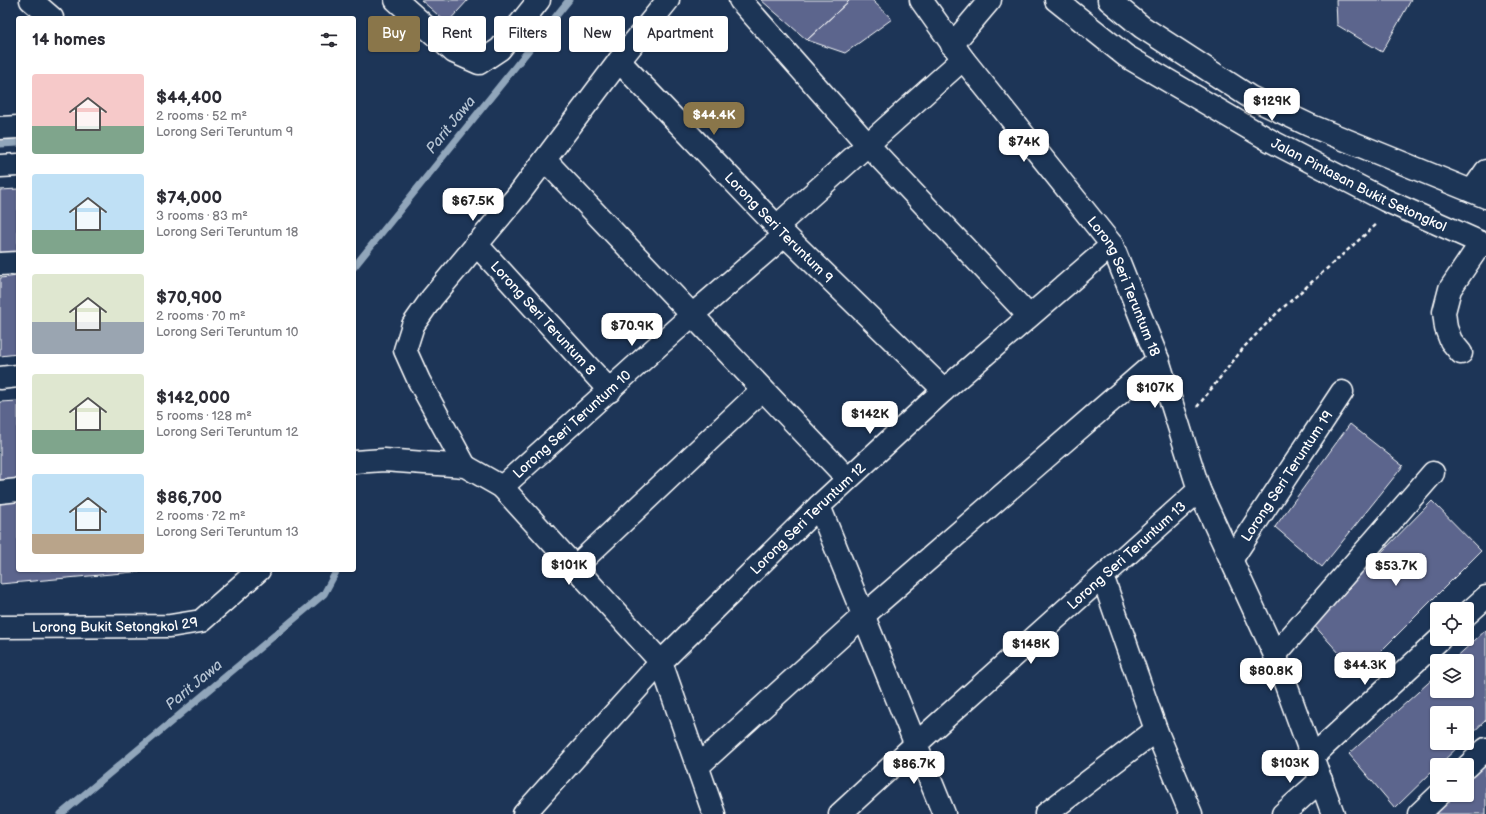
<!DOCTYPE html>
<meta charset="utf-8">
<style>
body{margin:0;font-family:"Balsamiq Sans",sans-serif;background:#f7f7f7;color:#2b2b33;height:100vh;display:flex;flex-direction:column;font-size:15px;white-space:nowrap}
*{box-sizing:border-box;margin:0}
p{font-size:13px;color:#7c7c81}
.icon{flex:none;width:22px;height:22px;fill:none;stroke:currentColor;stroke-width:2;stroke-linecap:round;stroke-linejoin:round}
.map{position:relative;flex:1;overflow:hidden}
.panel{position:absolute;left:16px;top:16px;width:340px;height:556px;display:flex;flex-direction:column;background:#fff;border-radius:4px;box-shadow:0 1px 3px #0004}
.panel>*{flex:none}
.guide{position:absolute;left:368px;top:16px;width:380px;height:36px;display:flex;gap:8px}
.fabs{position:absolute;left:1430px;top:602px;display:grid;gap:8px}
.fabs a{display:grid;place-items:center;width:44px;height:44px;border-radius:4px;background:#fff;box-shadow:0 1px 3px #0004;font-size:20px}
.price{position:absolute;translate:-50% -34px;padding:0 9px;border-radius:8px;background:#fff;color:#222;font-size:13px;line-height:26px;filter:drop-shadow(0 1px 2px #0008)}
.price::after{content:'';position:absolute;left:50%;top:24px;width:12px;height:9px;margin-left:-6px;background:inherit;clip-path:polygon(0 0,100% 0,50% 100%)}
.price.on{background:#8a764a;color:#fff}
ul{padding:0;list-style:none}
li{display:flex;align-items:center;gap:12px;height:100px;padding:0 16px}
li span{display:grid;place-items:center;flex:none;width:112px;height:80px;border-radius:4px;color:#555}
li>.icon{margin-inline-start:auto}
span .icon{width:48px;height:48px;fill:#fffc;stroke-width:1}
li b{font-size:17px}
h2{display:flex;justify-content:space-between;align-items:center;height:48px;padding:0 16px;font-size:17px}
.chip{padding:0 14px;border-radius:4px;background:#fff;box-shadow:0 1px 3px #0004;font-size:14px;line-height:36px}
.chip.on{background:#8a764a;color:#fff}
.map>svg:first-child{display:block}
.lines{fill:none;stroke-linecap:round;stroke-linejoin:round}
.stream{stroke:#91a6bb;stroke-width:7}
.building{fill:#5b658d;stroke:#fff}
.minor-casing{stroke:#fff;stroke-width:25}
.major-casing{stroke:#fff;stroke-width:25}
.path{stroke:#fff;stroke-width:2.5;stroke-dasharray:4 3;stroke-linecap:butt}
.minor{stroke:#1d3557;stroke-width:22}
.major{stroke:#1d3557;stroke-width:22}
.labels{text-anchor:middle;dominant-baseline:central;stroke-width:3;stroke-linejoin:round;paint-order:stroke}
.street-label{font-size:14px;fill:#fff;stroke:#1d3557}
.water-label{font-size:15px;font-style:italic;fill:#b5c3d2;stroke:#1d3557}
</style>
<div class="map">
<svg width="1486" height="814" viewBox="0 0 1486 814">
<rect width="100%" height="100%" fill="#1d3557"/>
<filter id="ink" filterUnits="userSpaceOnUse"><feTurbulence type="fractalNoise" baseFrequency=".025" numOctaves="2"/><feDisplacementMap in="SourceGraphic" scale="8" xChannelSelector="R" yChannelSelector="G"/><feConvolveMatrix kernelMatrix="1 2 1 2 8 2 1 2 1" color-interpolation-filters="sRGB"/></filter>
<g filter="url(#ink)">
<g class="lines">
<path class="stream" d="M0,144l18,-1
M354,267l215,-267
M61,814l263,-220 13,-24"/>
</g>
<path class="building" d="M421,0h47l-21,23z
M761,0h89l-43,40z
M850,0h22l20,19 -47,34 -38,-13z
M1336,0h75l-29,52 -45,-27z
M18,189v68l-18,1v-68z
M18,276v78l-18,2v-78z
M18,401v81l-18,1v-81z
M1350,424l53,42 -81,101 -47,-40z
M1432,501l49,50 -123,123 -46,-51z
M18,502v68h138l-156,14v-81z
M1486,630v90l-19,18v-25h-30v30h25l-23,22h-2v2l-42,41 -46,-54 88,-79v16h30v-30h-15z
M1486,760v54h-55l20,-19h16v-16z"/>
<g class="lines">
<defs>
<g id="minor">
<path d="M31,0l21,18"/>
<path d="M396,0l58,52 25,11 21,-14 39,-49"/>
<path d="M740,0l128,145 161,171"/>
<path id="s1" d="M921,0l42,59 149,186 46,115 41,130 76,165 58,159"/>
<path d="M952,45l38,-45"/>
<path id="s2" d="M619,61l166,174 159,155"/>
<path d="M0,128l18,-1"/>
<path d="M545,160l303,319"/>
<path d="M0,166l18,-1"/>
<path d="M1472,191l14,-20"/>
<path d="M777,226l186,-167"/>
<path id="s3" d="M476,244l134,147"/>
<path d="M0,264l18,-1"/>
<path d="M1461,353l-10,-12 -5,-13 -2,-16 6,-23 31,-46"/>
<path d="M0,378l18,-2"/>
<path d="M354,462l30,-2 81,6 37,21 159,175 53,152"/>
<path d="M465,466l-46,-85 -14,-31 8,-25 19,-27 87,-104 100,-133 49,-61"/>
<path id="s4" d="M502,487l189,-171 94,-81"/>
<path d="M0,492l18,-2"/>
<path d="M819,506l125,308"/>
<path id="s5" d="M1231,560l111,-168"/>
<path d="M575,567l187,-177"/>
<path d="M1103,578l53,152 35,84"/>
<path d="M1467,614l19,-17"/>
<path id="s6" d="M0,627l170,-1 31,-5 58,-51"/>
<path d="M1275,655l158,-182"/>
<path d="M1312,757l128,-118"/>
<path d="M698,766l165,-150 295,-256"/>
<path d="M1467,767l19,-18"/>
<path id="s7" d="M524,814l137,-152 158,-156 125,-116 168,-145"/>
<path id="s8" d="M840,814l76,-70 283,-254"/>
<path d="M1046,814l110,-84"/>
<path d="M1283,814l38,-34"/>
<path d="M1419,814l20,-19"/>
</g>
<g id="major">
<path id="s9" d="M1056,0l70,56 145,85 114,59 101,45"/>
<path d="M1109,0l33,27 108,70 59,28 177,72"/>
</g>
</defs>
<use href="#minor" class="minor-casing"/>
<use href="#major" class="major-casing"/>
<path class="path" d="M1197,407l48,-61 32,-33 101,-90"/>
<use href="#minor" class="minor"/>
<use href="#major" class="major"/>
</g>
</g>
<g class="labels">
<g class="street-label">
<text stroke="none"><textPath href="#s9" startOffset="356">Jalan Pintasan Bukit Setongkol</textPath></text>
<text stroke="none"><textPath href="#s2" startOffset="231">Lorong Seri Teruntum 9</textPath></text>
<text stroke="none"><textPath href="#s1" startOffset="353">Lorong Seri Teruntum 18</textPath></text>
<text stroke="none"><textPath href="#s3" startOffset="100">Lorong Seri Teruntum 8</textPath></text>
<text stroke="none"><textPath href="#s4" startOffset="94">Lorong Seri Teruntum 10</textPath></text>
<text stroke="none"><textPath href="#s5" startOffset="101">Lorong Seri Teruntum 19</textPath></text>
<text stroke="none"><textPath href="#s7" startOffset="410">Lorong Seri Teruntum 12</textPath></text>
<text stroke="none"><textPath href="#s8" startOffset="386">Lorong Seri Teruntum 13</textPath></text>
<text stroke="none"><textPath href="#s6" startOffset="115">Lorong Bukit Setongkol 29</textPath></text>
</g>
<g class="water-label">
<text transform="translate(451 125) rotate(-51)">Parit Jawa</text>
<text transform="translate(194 685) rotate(-40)">Parit Jawa</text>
</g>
</g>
</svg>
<div class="fabs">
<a><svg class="icon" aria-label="locate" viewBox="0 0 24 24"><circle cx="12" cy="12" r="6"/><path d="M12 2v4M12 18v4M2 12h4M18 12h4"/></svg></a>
<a><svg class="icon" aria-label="layers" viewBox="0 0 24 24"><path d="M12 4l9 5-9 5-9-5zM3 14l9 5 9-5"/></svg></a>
<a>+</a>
<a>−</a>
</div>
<b class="price" style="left:1272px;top:122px">$129K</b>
<b class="price on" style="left:714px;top:136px">$44.4K</b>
<b class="price" style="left:1024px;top:163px">$74K</b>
<b class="price" style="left:473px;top:222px">$67.5K</b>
<b class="price" style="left:632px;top:347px">$70.9K</b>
<b class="price" style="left:1155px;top:409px">$107K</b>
<b class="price" style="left:870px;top:435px">$142K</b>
<b class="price" style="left:569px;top:586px">$101K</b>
<b class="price" style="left:1396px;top:587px">$53.7K</b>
<b class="price" style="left:1031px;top:665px">$148K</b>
<b class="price" style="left:1365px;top:686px">$44.3K</b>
<b class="price" style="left:1271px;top:692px">$80.8K</b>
<b class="price" style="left:1290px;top:784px">$103K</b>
<b class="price" style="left:914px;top:785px">$86.7K</b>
<div class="guide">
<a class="chip on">Buy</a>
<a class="chip">Rent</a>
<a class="chip">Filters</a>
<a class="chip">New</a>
<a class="chip">Apartment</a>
</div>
<section class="panel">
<h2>14 homes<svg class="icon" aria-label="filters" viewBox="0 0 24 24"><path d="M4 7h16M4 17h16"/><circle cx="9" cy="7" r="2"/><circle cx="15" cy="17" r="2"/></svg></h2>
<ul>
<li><span style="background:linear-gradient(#f6c9c9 65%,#7fa58c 0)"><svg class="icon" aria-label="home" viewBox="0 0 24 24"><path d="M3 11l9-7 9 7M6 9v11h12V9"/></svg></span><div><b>$44,400</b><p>2 rooms · 52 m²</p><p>Lorong Seri Teruntum 9</p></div></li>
<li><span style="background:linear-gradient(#bfe0f5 70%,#7fa58c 0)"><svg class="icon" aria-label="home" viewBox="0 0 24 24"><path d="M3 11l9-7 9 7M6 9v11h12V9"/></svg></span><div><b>$74,000</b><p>3 rooms · 83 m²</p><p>Lorong Seri Teruntum 18</p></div></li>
<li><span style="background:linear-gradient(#dfe7d0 60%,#9aa5b1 0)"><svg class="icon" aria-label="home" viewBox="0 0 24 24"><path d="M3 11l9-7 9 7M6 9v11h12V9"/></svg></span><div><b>$70,900</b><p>2 rooms · 70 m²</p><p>Lorong Seri Teruntum 10</p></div></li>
<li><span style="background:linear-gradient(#dfe7d0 70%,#7fa58c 0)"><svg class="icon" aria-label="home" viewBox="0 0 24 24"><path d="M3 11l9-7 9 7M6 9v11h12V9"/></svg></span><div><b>$142,000</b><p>5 rooms · 128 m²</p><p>Lorong Seri Teruntum 12</p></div></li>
<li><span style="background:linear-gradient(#bfe0f5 75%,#b9a48a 0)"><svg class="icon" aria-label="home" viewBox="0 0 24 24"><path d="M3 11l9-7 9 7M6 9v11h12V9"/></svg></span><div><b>$86,700</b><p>2 rooms · 72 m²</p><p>Lorong Seri Teruntum 13</p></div></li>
</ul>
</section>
</div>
